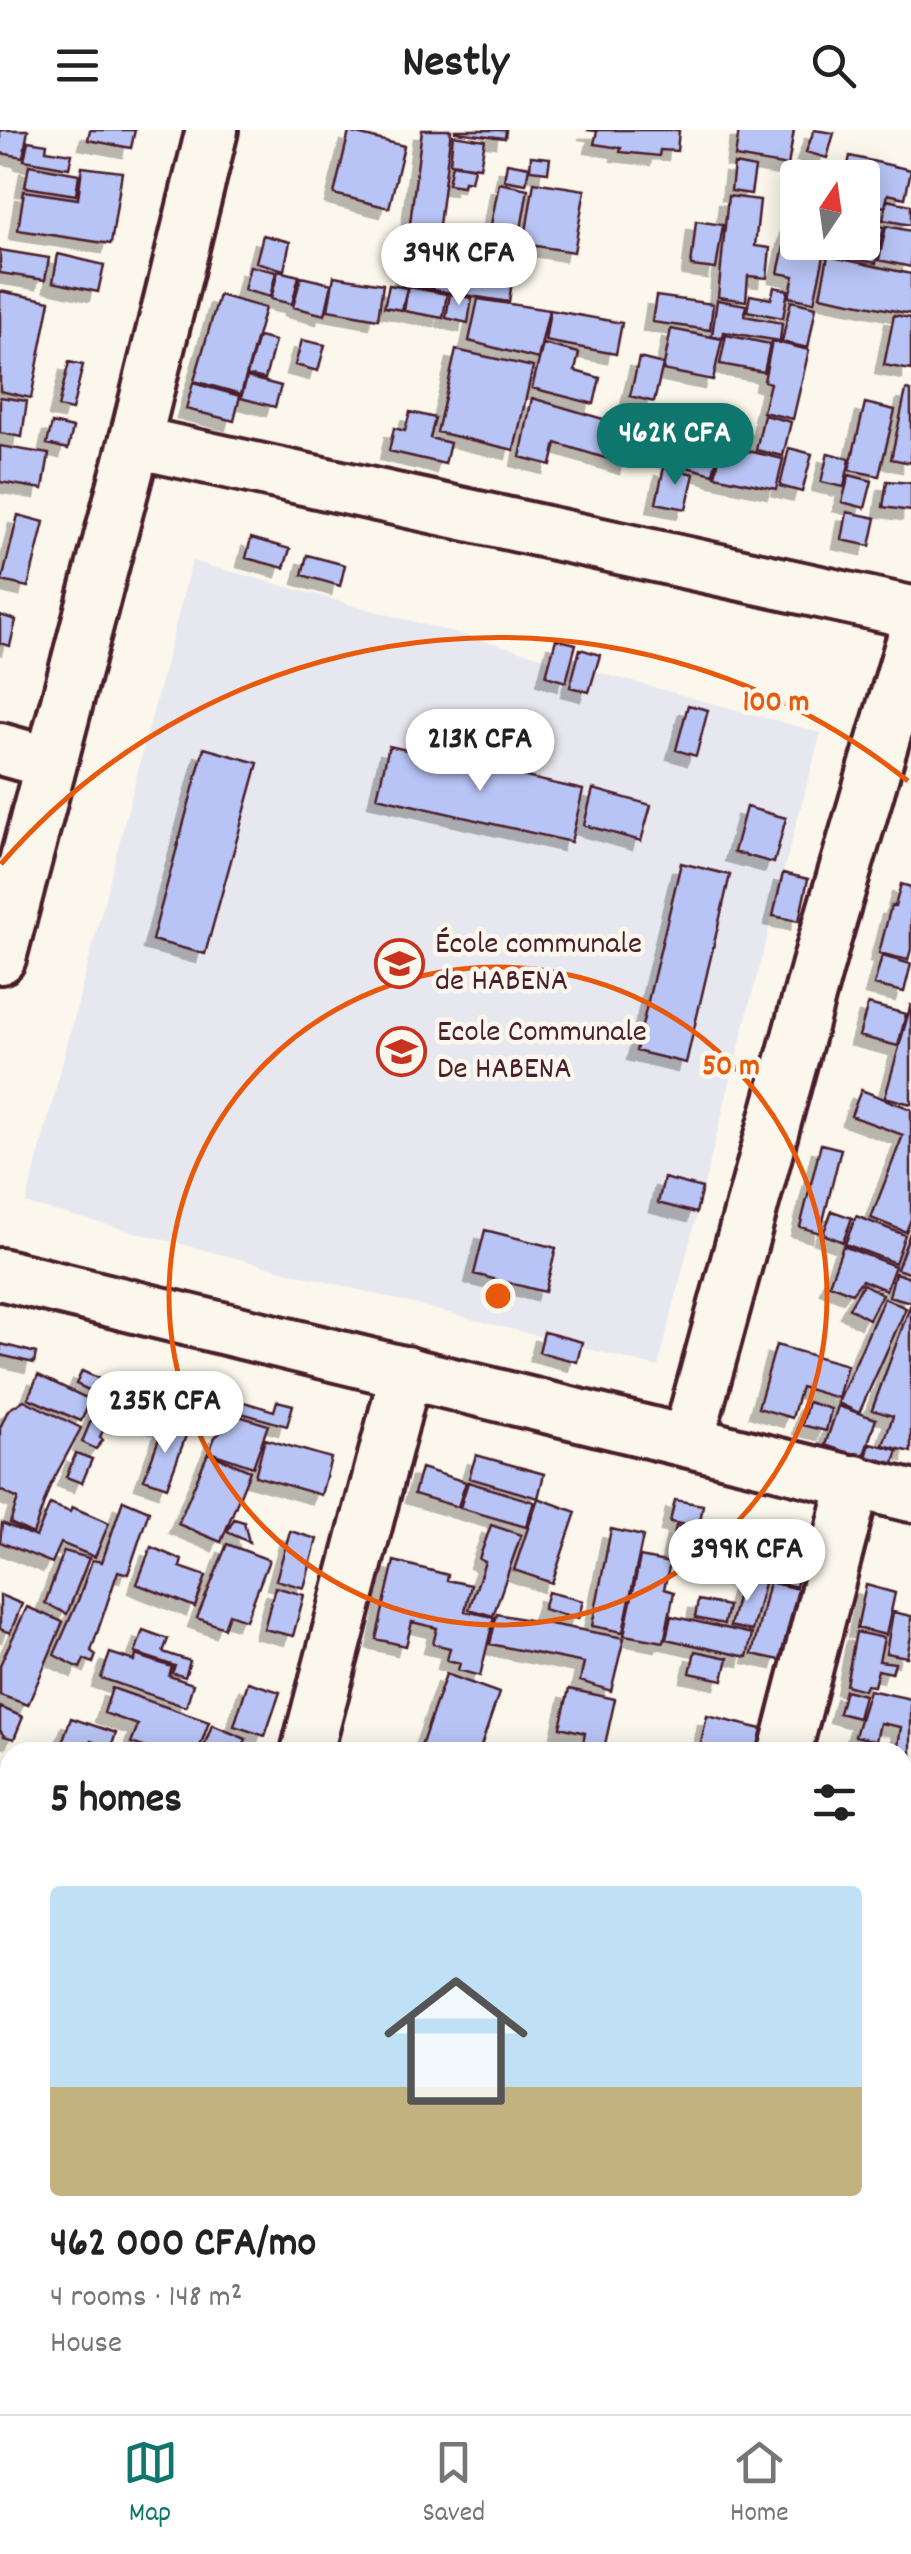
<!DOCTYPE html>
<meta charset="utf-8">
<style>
body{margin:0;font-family:Dekko,sans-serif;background:#f2f2f2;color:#222;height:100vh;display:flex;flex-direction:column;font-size:38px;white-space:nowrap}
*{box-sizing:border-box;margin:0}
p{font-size:32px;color:#767676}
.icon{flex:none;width:55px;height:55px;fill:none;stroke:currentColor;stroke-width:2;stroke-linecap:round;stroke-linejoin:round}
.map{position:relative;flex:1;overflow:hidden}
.panel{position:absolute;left:0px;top:1612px;width:912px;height:672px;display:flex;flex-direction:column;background:#fff;border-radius:30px 30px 0 0;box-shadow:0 5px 25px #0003}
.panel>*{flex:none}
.needle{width:65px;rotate:13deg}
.controls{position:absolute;left:780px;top:30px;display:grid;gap:20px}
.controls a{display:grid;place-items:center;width:100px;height:100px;border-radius:10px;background:#fff;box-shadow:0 5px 25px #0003;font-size:50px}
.price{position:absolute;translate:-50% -85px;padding:0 22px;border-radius:35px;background:#fff;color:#222;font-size:32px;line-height:65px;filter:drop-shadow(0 2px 5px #0008)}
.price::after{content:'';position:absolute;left:50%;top:60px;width:30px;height:22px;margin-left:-15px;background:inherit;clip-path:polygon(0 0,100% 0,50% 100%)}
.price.selected{background:#0f766e;color:#fff}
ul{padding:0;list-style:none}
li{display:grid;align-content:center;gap:20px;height:530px;padding:0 50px}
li+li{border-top:2px solid #e0e0e0}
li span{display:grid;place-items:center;height:310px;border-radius:10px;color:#555}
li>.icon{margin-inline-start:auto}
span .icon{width:180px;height:180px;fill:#fffc;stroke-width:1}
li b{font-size:42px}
h2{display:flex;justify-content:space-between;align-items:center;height:120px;padding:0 50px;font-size:42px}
header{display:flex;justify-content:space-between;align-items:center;height:130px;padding:0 50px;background:#fff;font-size:45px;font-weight:800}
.menu{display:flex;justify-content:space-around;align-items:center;height:140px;border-top:2px solid #e0e0e0;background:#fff;font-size:28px;color:#767676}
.menu a{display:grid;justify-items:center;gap:5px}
.menu .selected{color:#0f766e}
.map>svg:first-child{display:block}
.built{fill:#e7e8ef}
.building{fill:#b8c4f5;stroke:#4a1f2b;stroke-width:2.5;filter:url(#shadow)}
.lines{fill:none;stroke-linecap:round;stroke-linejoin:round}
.minor-casing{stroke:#4a1f2b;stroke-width:58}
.minor{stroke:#fbf7ec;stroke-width:50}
.ring{fill:none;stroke:#e8590c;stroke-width:5}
.labels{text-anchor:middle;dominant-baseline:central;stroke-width:9;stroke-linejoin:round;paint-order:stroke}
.poi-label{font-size:32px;fill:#4a1f2b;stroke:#fbf7ec;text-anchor:start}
.centre{fill:#e8590c;stroke:#fbf7ec;stroke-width:5}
.ring-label{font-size:30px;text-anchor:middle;font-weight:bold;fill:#e8590c;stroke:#fbf7ec;stroke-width:9;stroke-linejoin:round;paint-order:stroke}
</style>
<header><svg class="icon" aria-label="menu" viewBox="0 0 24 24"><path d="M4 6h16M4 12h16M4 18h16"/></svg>Nestly<svg class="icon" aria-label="search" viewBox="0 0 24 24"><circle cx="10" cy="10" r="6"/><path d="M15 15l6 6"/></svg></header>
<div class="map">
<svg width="911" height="2284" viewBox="0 0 911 2284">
<defs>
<filter id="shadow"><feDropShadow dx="-9" dy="9" stdDeviation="0" flood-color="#0004"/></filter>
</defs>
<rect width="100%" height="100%" fill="#fbf7ec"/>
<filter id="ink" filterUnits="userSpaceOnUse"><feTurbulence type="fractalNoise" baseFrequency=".01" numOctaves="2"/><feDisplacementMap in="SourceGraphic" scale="20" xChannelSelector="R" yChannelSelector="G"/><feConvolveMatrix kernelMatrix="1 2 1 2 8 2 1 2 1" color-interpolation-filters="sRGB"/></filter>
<g filter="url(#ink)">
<path class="built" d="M192,431l629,172 -38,140 -125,494 -632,-163z"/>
<path class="building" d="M0,0h28l-5,27 -23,-4z
M90,0h45l-4,18 -43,-8z
M422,0h29l-20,159 -29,-4z
M455,0h51l-1,8 -50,-6z
M587,0h92l-2,21 -17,-1 -1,6 -39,-4 1,-4 -27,-4 3,-13z
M739,0h55l-6,36 -53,-9z
M814,0l20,3 -7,25 -21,-6z
M349,2l55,14 -15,62 -55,-14z
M453,5l32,5 -5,27 -30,-4z
M28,11l19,3 -1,6 26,4 -3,14 -45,-8z
M531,26l19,2 -2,14 -18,-2z
M850,26l61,14 -6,28 -17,-4 -3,13 -16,-3 -3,15h-4v-41h-17z
M507,33l22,4 -3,17 -22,-4z
M452,34l22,4 -3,14 -7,-1 -1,5 -15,-2z
M734,34l21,4 -4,26 -20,-3z
M802,34l12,2 -1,3 29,7v2h-43z
M29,35l50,9 -3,21 -51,-8z
M82,37l40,5 -11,72 -93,-14 6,-39 54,8z
M534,52l51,8 -11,62 -50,-8z
M499,53l29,6 -9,52 -30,-6z
M798,55v57h29l-13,60 -25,-5 5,-21 -16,-3z
M728,66l32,4 -5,46 15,2 -3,30 -19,-2 -2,25 -28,-4z
M887,70l24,5v20l-28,-5z
M696,91l27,4 -7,44 -25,-3z
M862,93l22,4 -8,36 -47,-9 3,-12h30z
M886,96l25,5v36l-32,-7z
M263,105l27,7 -6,28 -28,-8z
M441,109l41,7 -3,22 34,5 -4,29 -76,-12z
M0,120l49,8 -4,22 -45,-7z
M58,124l46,11 -6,27 -45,-10z
M828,126l83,18v40l-91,-18z
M250,136l26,6 -6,25 -26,-7z
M278,141l21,5 -7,28 -21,-5z
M334,146l49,8 -5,35 -50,-9z
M301,147l31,7 -7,31 -32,-8z
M389,155l18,3 -5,22 -18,-3z
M408,157l39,7 -4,24 -39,-7z
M774,157l14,3 -5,28 -36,-7 3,-16 21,4z
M0,161l50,10 -19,97 -31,-7z
M450,164l22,4 -4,25 -22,-5z
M219,165l46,13 -24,86 -47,-13z
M656,166l57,8 -3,26 -58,-8z
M478,169l71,11 -11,49 -69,-18z
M717,170l29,5 -2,11 38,7 -2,18 -56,-9 -1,6 -11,-2z
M791,171l25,6 -8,41 -26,-6z
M550,180l72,13 -6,31 -71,-13z
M894,185l17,3v52l-27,-5z
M671,199l51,10 -9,41 -50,-10z
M726,205l44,9 -6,28 -44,-8z
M258,207l17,4 -10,38 -18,-4z
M302,210l23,5 -7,26 -23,-6z
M772,211l37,9 -16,69 -30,-7 7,-29 -6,-2z
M543,214l36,9 -4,18 25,7 -6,26 -62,-16z
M456,220l77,17 -19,83 -77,-18z
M639,228l24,6 -9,38 -24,-6z
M69,232l14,3 -11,45 -14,-3z
M247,247l34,9 -6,21 -34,-9z
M193,253l47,13 -6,25 -48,-12z
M906,260l5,1v72l-20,-4z
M0,267l27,4 -5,36 -22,-4z
M532,268l105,31 -9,36 -72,-22 -5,22 -31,-8z
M865,273l30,7 -16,66 -30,-6z
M410,282l25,6 -5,20 20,5 -5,21 -56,-13 5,-23 11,3z
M764,285l27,7 -8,34 -27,-6z
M52,293l21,5 -5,21 -21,-5z
M670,304l17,4 -5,23 -17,-4z
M690,308l30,8 -7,28 -30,-8z
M722,315l61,14 -7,30 -61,-13z
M0,316l49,8 -6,35 -43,-7z
M789,318l23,6 -10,38 -22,-6z
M828,323l22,6 -6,28 -23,-5z
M664,337l30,7 -8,35 -30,-6z
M849,345l23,6 -7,27 -23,-6z
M887,351l24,2v28l-28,-4z
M847,382l29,6 -6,28 -28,-6z
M18,385l26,7 -16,65 -26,-6z
M251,408l39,11 -6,19 -38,-10z
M307,425l38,10 -5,21 -38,-11z
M0,485l16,5 -6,26 -10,-3z
M556,509l20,5 -10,38 -20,-6z
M580,519l20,6 -11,37 -19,-5z
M688,575l20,5 -12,46 -20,-6z
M389,616l194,44 -12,52 -194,-45z
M204,618l54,15 -53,191 -53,-14z
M593,659l58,16 -10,36 -57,-16z
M746,677l40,11 -12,45 -40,-11z
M681,733l49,12 -44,188 -50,-12z
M783,743l25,6 -9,42 -26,-5z
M901,754l10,3v62l-3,11 -29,-7 12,-47h4z
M882,826l29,8 -7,28 -30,-7z
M868,874l38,10 -8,32 -39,-10z
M911,874v100l-26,-7z
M861,960l50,19v110l-5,13 -35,-14 32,-83 -52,-19z
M821,1014l20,5 -21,84 -20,-6z
M664,1048l38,10 -6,25 -38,-10z
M832,1081l20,7 -9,24 -20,-8z
M856,1086l49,19 -10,28 -50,-19z
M485,1100l71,18 -11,44 -71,-18z
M911,1100v44l-14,-5z
M843,1116l52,20 -9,24 -24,-10 -10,13 -23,-9z
M895,1143l16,5v24l-22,-6z
M863,1154l19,10 -13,25 -20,-11z
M884,1168l22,10 -47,105 -21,-10z
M910,1176l1,1v145l-28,-7 10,-29 -21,-6z
M544,1202l38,10 -5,20 -38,-10z
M1,1214l35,9 -2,10 -34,-8z
M776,1215l71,20 -9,33 -37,-11 -9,31 -34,-10z
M82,1241l22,10 -7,13 -21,-10z
M38,1245l53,25 -10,21 -53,-23z
M177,1246l21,9 -5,13 -21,-8z
M107,1252l58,22 -5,21 -48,-15 -2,19 -6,-1 -4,9 3,3 -7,9 -14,-7z
M171,1266l29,9 -9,27 -28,-9z
M24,1270l57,28 -31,58 -17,48 -23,-11 8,-24 -18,-9v-62l8,-18z
M237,1270l37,11 3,-10 16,4 -6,21 -53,-15z
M808,1272l23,7 -5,22 -24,-6z
M838,1276l38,13 -13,39 -38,-13z
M239,1286l29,9 -15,42 -44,-15 6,-15z
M164,1295l23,8 -20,54 -23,-8z
M265,1309l66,19 -10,37 -66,-19z
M870,1313l28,7 -5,16 -27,-8z
M76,1323l16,6 -10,24 -16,-6z
M208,1323l42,18 -29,71 -43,-18z
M476,1325l68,19 -6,24 -69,-20z
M421,1338l45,14 -8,25 -44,-13z
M468,1352l66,20 -8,25 -66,-19z
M538,1368l38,14 -24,71 -38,-13z
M123,1370l26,11 -21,63 -10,-3 -27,80 5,4 -3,8 -9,-4 -4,9 -26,-13 25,-57 13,-38 10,2z
M675,1370l28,5 -4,22 -29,-5z
M50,1374l20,8 2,-5 37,16 -14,34 -34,-14 -9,20 -52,-21 2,-19 34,14z
M234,1389l10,3 5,20 -22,-10z
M491,1395l30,10 -28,81 -24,-7 16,-47 -6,-3z
M676,1396l63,13 -6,31 -63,-14z
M611,1399l32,7 -20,96 -31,-6z
M290,1401l27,8 -13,49 -28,-8z
M752,1413l51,14 -7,30 -52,-13z
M227,1414l42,16 -23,60 -17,-6 -5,14 -27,-10z
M151,1417l31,13 -2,7 26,9 -11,31 -58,-23z
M64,1421l25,7 -22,56 -22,-11z
M640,1427l30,6 -6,26 10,3 -10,50 -40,-7z
M394,1431l54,14 -1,5 24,5 -6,26 29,6 -14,59 -22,-6 2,-7 -13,-3 3,-12 -17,-4 4,-16 -25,-6 -6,24 -30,-7z
M742,1447l22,6 -12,48 -22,-5z
M769,1452l29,7 -18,71 -28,-6z
M866,1455l29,8 -9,42 -29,-7z
M275,1457l29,8 -11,41 -29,-7z
M548,1462l35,9 -5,18 -35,-10z
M0,1465l22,9 -12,29 -10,-4z
M698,1470l30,6 -4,18 -29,-6z
M27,1477l36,15 -35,83 -28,-10v-30z
M893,1482l18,4v20l-4,21 -21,-4z
M497,1484l127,24 -13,53 -31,-10 4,-18 -94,-19z
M671,1486l81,18 -5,23 -81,-18z
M143,1500l25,9 -5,13 27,9 -5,16 -13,-4 3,-7 -40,-13z
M856,1502l28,6 -5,23 16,2 -3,10 -14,-3 -4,16 -8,-1 -2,5 -18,-5z
M695,1521l33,7 -5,22 -33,-7z
M110,1523l25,8 1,-6 36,12 -3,9 24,8 -7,23 -85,-29z
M446,1544l53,19 -20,59h-60z
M248,1552l32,10 -15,44 -31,-10z
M112,1558l97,34 -11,30h-39l-28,-9 7,-18 -34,-12z
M569,1559l46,10 -11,50 -21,-5 2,-11 -25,-6z
M845,1560l19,5 -6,23 -19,-5z
M869,1560l42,9v60l-9,-2v-5h-5l4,-25 -21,-4 -4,18 -21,-5z
M0,1577l23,10 -9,22 -10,-3 -4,-6z
M707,1586l55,13 -5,23h-58z
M71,1588l45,15 -5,15 -20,-7 -4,11h-28z
M212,1595l34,14 -5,13h-39z
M902,1635l9,2v50l-9,-2z
M0,1668l10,5v29l-10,-5z
M0,1700l10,4v17l-10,27z
M911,1719v55l-9,-3v-31z
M10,1775v48l-10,-3v-15z
M902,1810l9,3v30l-9,-3z
M0,1941l10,1v12l-10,36z
M905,1974l6,3v110l-9,-3v-99z
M0,2131l10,3v13l-10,33z
M902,2193l9,4v61l-11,26h-56l4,-9h54z
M387,2275h50l-6,9h-50z
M440,2275h36v1l-5,8h-25l-8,-5z
M480,2275h55l-5,9h-36z
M724,2275h38l21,9h-63z"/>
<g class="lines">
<defs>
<path id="minor" d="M135,312l776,170
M0,619l50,14
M0,828l135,-516 77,-312
M0,1144l911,222
M688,1310l136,-498 87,-297
M307,1622l99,-380
M785,1622l70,-271
M0,1898l10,3
M902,2135l9,2
M132,2284l3,-9
M611,2284l2,-9"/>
</defs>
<use href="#minor" class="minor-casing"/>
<use href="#minor" class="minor"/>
</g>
</g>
<g class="ring">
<circle cx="498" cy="1166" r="329"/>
<path d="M1 734A658 658 0 0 1 908 651"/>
</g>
<defs>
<symbol id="school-ring" viewBox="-11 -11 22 22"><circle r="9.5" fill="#fbf7ec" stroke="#c8321e" stroke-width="1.5"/><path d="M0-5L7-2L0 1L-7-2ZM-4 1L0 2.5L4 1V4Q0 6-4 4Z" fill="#c8321e"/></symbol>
</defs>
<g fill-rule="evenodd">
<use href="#school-ring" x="372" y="806" width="55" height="55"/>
<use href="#school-ring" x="374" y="894" width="55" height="55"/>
</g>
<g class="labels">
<g class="poi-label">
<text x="435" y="816">École communale<tspan x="435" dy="37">de HABENA</tspan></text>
<text x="437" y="904">Ecole Communale<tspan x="437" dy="37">De HABENA</tspan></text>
</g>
</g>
<circle cx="498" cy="1166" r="15" class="centre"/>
<g class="ring-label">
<text x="776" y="580">100 m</text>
<text x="731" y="944">50 m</text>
</g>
</svg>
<div class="controls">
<a><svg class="needle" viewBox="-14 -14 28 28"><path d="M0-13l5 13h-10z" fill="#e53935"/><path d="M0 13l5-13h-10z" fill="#767676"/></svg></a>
</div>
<b class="price" style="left:459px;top:178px">394K CFA</b>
<b class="price selected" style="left:675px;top:358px">462K CFA</b>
<b class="price" style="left:480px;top:664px">213K CFA</b>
<b class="price" style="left:165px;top:1326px">235K CFA</b>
<b class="price" style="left:747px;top:1474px">399K CFA</b>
<section class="panel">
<h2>5 homes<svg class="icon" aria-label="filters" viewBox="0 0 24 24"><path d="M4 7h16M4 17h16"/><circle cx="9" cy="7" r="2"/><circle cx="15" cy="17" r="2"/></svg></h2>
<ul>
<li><span style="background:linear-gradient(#bfe0f5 65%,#c2b280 0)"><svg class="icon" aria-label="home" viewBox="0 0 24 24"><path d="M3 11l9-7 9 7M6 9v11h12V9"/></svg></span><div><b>462 000 CFA/mo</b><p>4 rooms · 148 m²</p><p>House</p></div></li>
</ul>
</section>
</div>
<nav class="menu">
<a class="selected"><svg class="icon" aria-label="map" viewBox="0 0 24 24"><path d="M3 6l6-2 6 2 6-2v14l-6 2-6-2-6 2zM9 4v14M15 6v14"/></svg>Map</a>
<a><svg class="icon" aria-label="saved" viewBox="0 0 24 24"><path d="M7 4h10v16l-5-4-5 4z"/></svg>Saved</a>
<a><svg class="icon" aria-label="home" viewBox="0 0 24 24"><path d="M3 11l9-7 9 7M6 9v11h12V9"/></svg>Home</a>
</nav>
